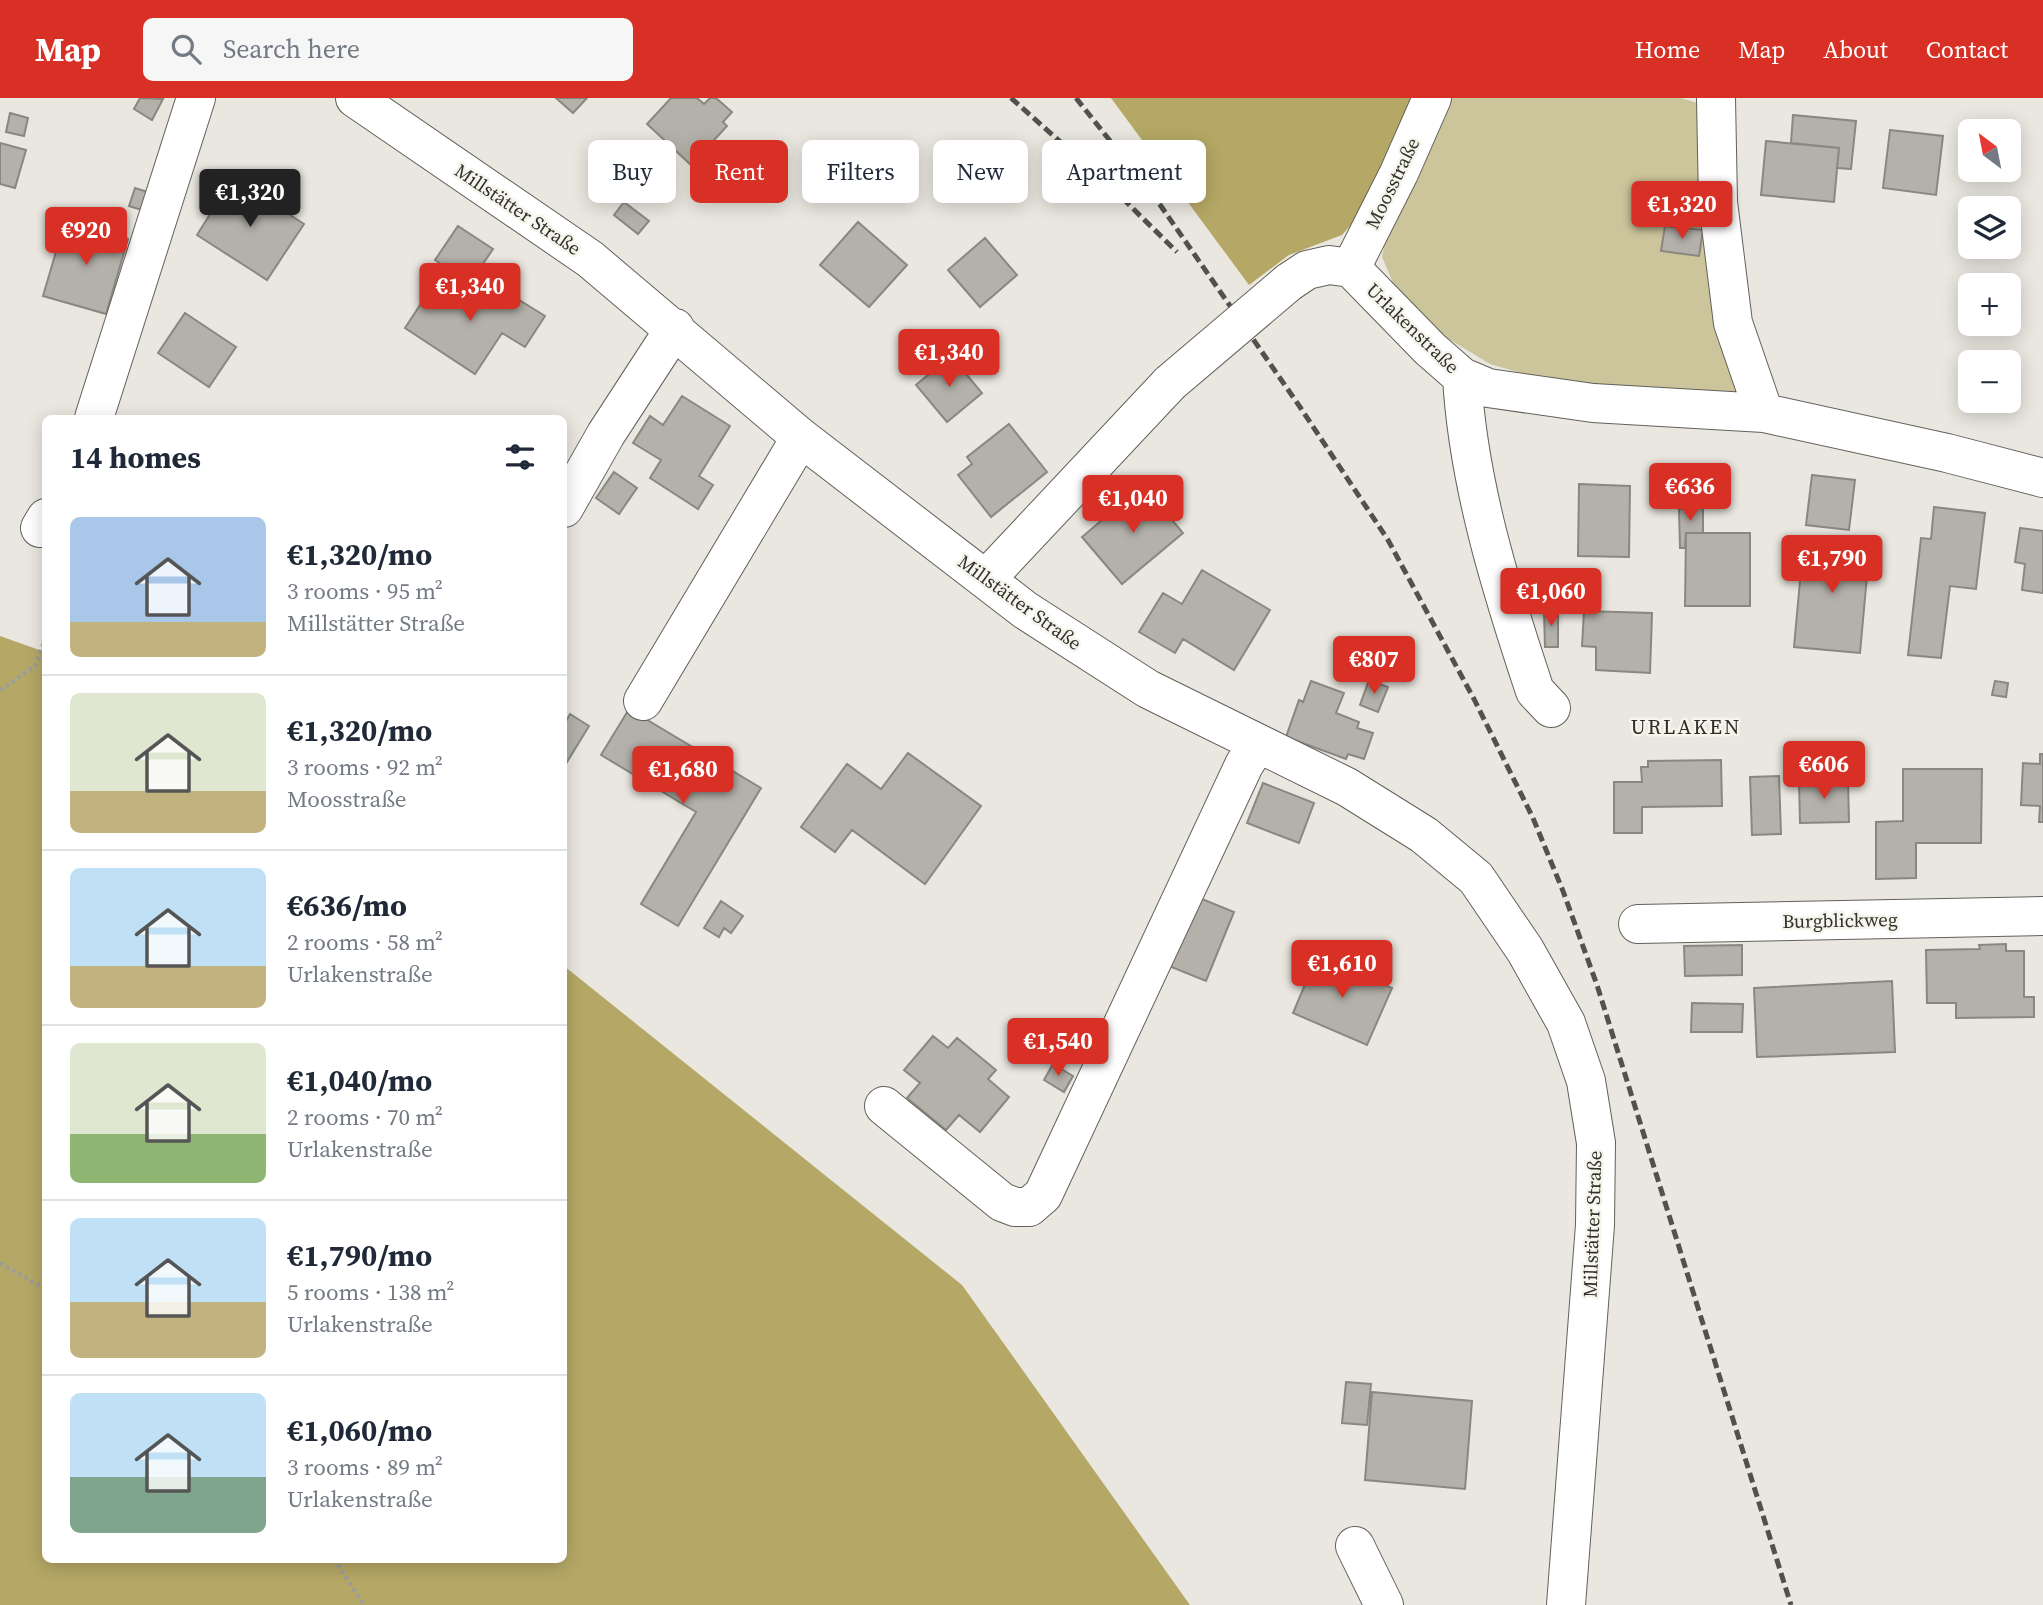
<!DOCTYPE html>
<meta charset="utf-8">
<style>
body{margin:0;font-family:"Source Serif 4",serif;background:#f6f6f7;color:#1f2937;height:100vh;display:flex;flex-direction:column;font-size:26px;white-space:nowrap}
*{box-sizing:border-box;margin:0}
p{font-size:23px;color:#747a83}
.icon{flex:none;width:38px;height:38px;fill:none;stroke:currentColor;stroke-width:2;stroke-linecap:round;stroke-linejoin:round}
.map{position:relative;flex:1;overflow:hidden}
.drawer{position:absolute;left:42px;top:317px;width:525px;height:1148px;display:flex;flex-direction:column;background:#fff;border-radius:10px;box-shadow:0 4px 18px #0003}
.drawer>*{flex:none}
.hud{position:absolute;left:588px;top:42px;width:665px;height:63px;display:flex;gap:14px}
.needle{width:46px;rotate:328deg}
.fabs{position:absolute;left:1958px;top:21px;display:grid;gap:14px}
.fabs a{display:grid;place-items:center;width:63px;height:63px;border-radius:10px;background:#fff;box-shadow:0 4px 18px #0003;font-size:35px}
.price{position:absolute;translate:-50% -60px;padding:0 16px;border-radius:7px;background:#d93025;color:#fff;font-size:23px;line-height:46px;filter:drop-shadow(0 2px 4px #0008)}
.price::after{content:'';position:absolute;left:50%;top:42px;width:21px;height:16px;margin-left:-10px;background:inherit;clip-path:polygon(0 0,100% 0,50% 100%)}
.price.active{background:#222;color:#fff}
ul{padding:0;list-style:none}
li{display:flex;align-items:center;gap:21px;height:175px;padding:0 28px}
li+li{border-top:2px solid #e0e1e3}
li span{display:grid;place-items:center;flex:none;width:196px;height:140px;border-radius:10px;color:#555}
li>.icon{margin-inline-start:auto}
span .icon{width:84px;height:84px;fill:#fffc;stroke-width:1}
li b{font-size:30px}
h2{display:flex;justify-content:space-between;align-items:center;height:84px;padding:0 28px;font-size:30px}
.chip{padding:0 24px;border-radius:10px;background:#fff;box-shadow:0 4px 18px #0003;font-size:24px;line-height:63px}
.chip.active{background:#d93025;color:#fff}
header{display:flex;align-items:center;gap:42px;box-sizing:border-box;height:98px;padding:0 35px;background:#d93025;color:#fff}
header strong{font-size:33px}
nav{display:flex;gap:38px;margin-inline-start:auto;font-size:24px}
.search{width:490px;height:63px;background:#f6f6f7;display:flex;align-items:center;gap:18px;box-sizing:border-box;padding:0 24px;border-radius:10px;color:#747a83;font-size:26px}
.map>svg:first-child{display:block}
.green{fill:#ccc49a}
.forest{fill:#b5a866}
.building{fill:#b3b1a9;stroke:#898880;stroke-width:2}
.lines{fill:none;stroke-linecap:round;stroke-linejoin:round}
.minor-casing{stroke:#62615a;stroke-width:40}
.path{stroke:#9d9c96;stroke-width:4.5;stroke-dasharray:3.5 3.5;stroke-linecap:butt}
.minor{stroke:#fff;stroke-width:38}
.rail{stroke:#52514d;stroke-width:5;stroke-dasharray:10 5;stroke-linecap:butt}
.minor-bridge-casing{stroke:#62615a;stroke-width:40;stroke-linecap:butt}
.minor-bridge{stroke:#fff;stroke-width:38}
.labels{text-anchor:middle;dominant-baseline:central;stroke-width:5;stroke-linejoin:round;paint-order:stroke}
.street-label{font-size:19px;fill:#31302d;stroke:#f6f5ec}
.neighbourhood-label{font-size:21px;letter-spacing:2px;fill:#2d2c26;stroke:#f6f5ec}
</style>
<header>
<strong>Map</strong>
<div class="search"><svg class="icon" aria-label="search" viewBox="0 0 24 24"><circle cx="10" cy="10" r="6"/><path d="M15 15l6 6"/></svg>Search here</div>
<nav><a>Home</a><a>Map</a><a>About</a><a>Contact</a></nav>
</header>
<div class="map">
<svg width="2043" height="1507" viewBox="0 0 2043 1507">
<rect width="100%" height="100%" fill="#e9e7df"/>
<path class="green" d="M1442,0h239l20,6 51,309 -214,-35 -48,-14 -53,-32 -43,-47 -12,-28 11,-52z"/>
<path class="forest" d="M1111,0h311l-45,97 -35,40 -53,20 -40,30z
M0,538l45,16 1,907h518v-593l398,319 228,320h-1190z"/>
<path class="building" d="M140,0l23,1 -11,21 -18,-11z
M556,0h31l-14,15z
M671,0h26l7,6 6,-6h6l16,14 -9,10 4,4 -36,39 -44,-41z
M10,15l18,5 -4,18 -18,-4z
M1793,17l63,6 -5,48 -14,-1 2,-20 -48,-5z
M1890,32l53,6 -7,59 -53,-7z
M1766,43l73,7 -5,54 -73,-7z
M0,45l26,7 -11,38 -15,-4z
M233,80l71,46 -37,56 -70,-45z
M135,90l19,6 -6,18 -19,-6z
M624,104l25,19 -11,13 -24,-19z
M65,123l63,18 -22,75 -63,-18z
M858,124l49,43 -38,42 -49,-42z
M458,128l35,23 -23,34 -35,-23z
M1665,128l38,4 -4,26 -38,-5z
M985,140l32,37 -37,32 -32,-37z
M441,175l46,31 29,-6 29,18 -20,31 -23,-14 -27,41 -70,-46z
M185,215l51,34 -27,40 -51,-34z
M951,258l31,37 -35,29 -31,-37z
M682,298l48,30 -31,50 14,9 -15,24 -48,-31 11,-18 -28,-17 17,-27 13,9z
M1009,326l38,48 -56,45 -33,-42 14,-11 -5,-7z
M614,374l23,16 -18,26 -23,-16z
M1812,377l43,5 -6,50 -43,-5z
M1579,386l51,2 -1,71 -51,-1z
M1143,387l40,48 -61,51 -40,-47z
M1934,409l51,6 -9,76 -26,-3 -9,72 -33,-3 13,-117 10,1z
M1703,410v25h-17l-1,15h-5l-1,-39z
M2020,430l23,3v62l-21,-3 3,-26 -10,-2z
M1686,435h64v73h-65z
M1804,439l66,6 -10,110 -66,-6z
M1202,472l68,40 -36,60 -51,-31 -8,14 -36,-21 24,-39 19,11z
M1544,512h14v37h-13z
M1584,513l68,2 -2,60 -54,-3v-23l-14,-1z
M1369,582l19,7 -10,25 -18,-7z
M1311,583l33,12 -8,20 23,9 -2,6 16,5 -9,26 -16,-5 -2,5 -60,-22 13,-37 4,2z
M1995,583l13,2 -2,14 -14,-2z
M629,611l132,79 -83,138 -37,-22 55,-92 -95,-57z
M570,616l19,12 -25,41v-42z
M908,655l73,53 -56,78 -73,-54 -17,22 -34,-25 46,-63 34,25z
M2040,656h3v68h-4l1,-16 -19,-1 2,-42 17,1z
M1721,662l1,46 -80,1v26h-28v-51h28l-1,-15h7v-6z
M1903,671h79l-1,74h-65v35l-40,1v-57l27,-1z
M1779,678l2,58 -29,1 -2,-58z
M1848,682l1,42 -49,1 -1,-42z
M1263,685l51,20 -15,40 -52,-20z
M1192,797l42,17 -28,69 -42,-17z
M721,803l22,15 -12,17 -7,-5 -5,9 -15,-9z
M2006,846v7h18v46h10v20l-78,1v-15h-29l-1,-53 54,-1 -1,-4z
M1742,847v30l-57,1 -1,-30z
M1317,858l75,32 -25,57 -74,-32z
M1892,883l3,71 -138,5 -3,-69z
M1692,905l51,1 -1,28h-51z
M933,938l15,12 9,-10 39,32 -8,9 21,18 -29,35 -21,-17 -13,15 -39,-32 13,-15 -16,-13z
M1053,966l20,12 -9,16 -20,-12z
M1346,1284l25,2 -4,41 -25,-2z
M1372,1294l100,9 -7,88 -100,-9z"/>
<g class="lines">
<defs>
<path id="minor" d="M355,0l235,161 209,177 226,174 123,79 199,98 77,48 52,43 49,72 41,73 20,58 10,62 -1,82 -29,380
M1716,0l2,104 15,121 31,90
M1351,170l48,-95 33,-75
M1289,184l18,-12 22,-5 22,3 79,81 32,28 26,11 105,15 171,10 183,40 96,25
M1462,279c6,106 39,212 73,314l16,17
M94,320l102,-320
M564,410l42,-74 69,-106
M40,430l6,-10
M986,481l184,-196
M643,603l149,-249 7,-16
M1638,826l405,-8
M884,1008l118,96 13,5h14l14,-12 201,-430 13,-21
M1355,1448l29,59"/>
</defs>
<use href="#minor" class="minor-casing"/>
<path class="path" d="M0,592l35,-24 11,-27
M0,1165l46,26
M334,1461l30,46"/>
<use href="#minor" class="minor"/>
<path class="rail" d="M1011,0l98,87 68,67
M1076,0l78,98 146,211 88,133 86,159 59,119 30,73 34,94 194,620"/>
<defs>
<path id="minor-bridge" d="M1170,285l119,-101"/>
</defs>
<use href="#minor-bridge" class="minor-bridge-casing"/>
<use href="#minor-bridge" class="minor-bridge"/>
</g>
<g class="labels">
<g class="street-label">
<text transform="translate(1392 85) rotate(-64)">Moosstraße</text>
<text transform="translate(518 111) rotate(34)">Millstätter Straße</text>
<text transform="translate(1413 230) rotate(44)">Urlakenstraße</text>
<text transform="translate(1020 504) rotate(36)">Millstätter Straße</text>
<text transform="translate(1840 822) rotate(-1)">Burgblickweg</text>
<text transform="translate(1592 1126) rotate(-88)">Millstätter Straße</text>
</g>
<g class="neighbourhood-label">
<text x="1686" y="628">URLAKEN</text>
</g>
</g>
</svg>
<div class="fabs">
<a><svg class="needle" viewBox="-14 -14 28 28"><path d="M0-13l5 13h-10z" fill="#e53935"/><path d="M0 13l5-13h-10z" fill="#747a83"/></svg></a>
<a><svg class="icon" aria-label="layers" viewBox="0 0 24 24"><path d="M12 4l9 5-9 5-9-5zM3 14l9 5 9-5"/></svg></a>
<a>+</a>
<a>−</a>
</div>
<b class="price active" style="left:250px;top:131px">€1,320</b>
<b class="price" style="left:1682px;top:143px">€1,320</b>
<b class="price" style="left:86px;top:169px">€920</b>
<b class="price" style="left:470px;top:225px">€1,340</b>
<b class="price" style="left:949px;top:291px">€1,340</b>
<b class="price" style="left:1690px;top:425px">€636</b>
<b class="price" style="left:1133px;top:437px">€1,040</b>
<b class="price" style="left:1832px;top:497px">€1,790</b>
<b class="price" style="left:1551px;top:530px">€1,060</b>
<b class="price" style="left:1374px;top:598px">€807</b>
<b class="price" style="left:1824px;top:703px">€606</b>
<b class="price" style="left:683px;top:708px">€1,680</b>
<b class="price" style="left:1342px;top:902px">€1,610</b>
<b class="price" style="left:1058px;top:980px">€1,540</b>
<div class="hud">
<a class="chip">Buy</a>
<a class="chip active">Rent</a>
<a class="chip">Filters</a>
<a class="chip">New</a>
<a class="chip">Apartment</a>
</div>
<section class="drawer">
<h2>14 homes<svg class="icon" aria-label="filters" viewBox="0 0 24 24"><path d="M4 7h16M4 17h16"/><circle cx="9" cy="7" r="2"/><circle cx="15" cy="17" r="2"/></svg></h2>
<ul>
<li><span style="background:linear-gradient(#a9c7e8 75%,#c2b280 0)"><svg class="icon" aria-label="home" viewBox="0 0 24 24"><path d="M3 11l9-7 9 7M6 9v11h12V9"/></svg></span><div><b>€1,320/mo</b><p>3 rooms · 95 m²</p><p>Millstätter Straße</p></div></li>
<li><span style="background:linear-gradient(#dfe7d0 70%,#c2b280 0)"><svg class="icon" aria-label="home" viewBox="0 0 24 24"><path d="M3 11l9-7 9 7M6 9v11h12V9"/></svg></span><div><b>€1,320/mo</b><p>3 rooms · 92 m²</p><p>Moosstraße</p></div></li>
<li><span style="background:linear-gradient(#bfe0f5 70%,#c2b280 0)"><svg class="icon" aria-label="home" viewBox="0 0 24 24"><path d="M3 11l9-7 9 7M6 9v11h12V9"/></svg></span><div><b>€636/mo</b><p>2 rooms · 58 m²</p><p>Urlakenstraße</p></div></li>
<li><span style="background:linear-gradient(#dfe7d0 65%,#8fb573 0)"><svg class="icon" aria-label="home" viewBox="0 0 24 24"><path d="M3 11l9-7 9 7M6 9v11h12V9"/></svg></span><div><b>€1,040/mo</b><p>2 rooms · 70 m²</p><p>Urlakenstraße</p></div></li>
<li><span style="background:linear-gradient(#bfe0f5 60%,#c2b280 0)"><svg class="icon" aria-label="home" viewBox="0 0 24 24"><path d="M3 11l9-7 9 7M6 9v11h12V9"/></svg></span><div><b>€1,790/mo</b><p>5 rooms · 138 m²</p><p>Urlakenstraße</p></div></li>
<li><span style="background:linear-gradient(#bfe0f5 60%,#7fa58c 0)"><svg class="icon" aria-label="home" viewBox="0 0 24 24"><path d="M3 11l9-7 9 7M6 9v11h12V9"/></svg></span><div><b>€1,060/mo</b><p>3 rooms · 89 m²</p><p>Urlakenstraße</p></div></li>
</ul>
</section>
</div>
